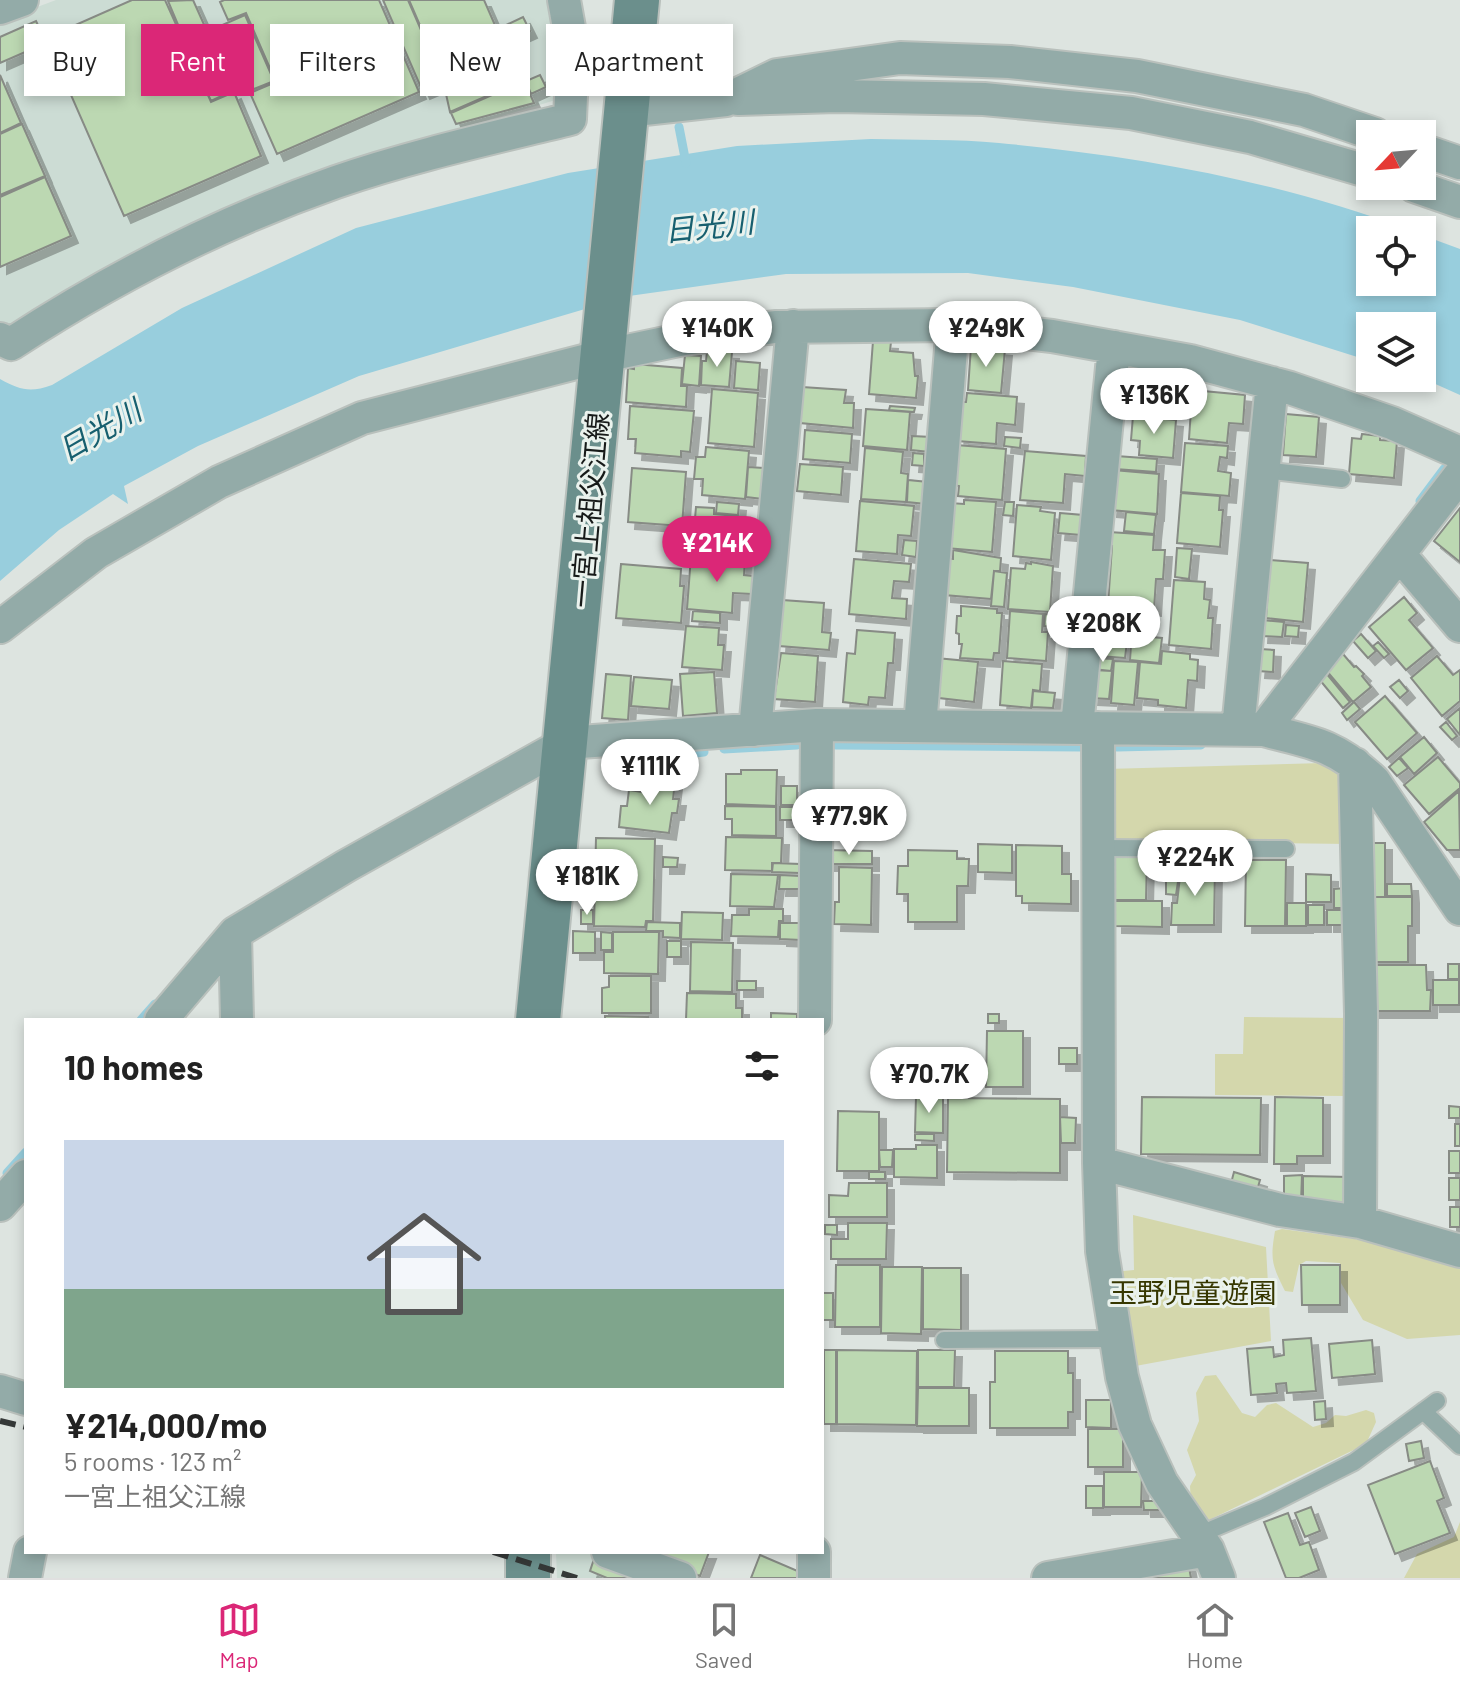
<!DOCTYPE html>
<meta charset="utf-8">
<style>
body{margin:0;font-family:Barlow,"Noto Sans JP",sans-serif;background:#f2f2f2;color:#222;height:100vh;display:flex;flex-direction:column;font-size:30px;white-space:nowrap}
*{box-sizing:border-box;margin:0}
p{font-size:26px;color:#767676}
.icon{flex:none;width:44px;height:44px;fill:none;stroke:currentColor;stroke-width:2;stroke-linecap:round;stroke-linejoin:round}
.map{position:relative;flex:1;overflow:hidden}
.sheet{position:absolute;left:24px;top:1018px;width:800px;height:536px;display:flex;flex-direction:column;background:#fff;border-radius:0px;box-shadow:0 4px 12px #0003}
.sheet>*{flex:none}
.top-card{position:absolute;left:24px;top:24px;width:800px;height:72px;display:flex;gap:16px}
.needle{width:52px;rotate:244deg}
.controls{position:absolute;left:1356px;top:120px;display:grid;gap:16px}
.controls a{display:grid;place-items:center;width:80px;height:80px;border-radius:0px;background:#fff;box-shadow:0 4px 12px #0003;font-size:40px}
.price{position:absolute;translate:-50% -68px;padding:0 18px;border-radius:28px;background:#fff;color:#222;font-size:26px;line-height:52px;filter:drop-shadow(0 2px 4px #0008)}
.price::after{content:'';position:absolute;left:50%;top:48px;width:24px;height:18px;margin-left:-12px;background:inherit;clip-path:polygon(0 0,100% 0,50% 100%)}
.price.on{background:#db2777;color:#fff}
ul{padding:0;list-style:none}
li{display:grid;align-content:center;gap:16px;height:424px;padding:0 40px}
li span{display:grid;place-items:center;height:248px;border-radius:0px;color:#555}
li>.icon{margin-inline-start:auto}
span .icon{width:144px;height:144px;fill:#fffc;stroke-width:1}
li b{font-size:34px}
h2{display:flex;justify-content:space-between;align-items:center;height:96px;padding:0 40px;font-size:34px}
.tag{padding:0 28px;border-radius:0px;background:#fff;box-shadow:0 4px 12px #0003;font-size:28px;line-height:72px}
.tag.on{background:#db2777;color:#fff}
.tab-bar{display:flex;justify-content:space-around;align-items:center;height:112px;border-top:2px solid #e0e0e0;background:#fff;font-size:22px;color:#767676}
.tab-bar a{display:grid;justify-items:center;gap:4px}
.tab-bar .on{color:#db2777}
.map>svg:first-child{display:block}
.built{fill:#ccdcd4}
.green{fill:#d4d7ac}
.water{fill:#98cedd}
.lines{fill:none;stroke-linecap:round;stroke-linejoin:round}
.stream{stroke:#98cedd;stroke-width:9}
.building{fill:#bcd8b2;stroke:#878b85;stroke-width:2;filter:url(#shadow)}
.service-casing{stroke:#b9c0bc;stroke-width:20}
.minor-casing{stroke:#b9c0bc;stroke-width:36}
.secondary-casing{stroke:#b9c0bc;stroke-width:48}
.service{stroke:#93aba8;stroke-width:16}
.minor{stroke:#93aba8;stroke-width:32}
.secondary{stroke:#6b8f8c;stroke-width:44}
.rail{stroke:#353938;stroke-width:6;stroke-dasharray:16 8;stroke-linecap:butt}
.labels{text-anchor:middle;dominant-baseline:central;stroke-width:6;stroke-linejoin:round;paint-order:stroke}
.street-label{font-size:28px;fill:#171a19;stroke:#eaf2ed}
.park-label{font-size:28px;fill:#363700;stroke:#eaf2ed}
.water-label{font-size:30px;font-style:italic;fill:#175f6f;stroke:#eaf2ed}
</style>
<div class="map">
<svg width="1460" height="1578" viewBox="0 0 1460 1578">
<defs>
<filter id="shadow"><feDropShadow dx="7" dy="7" stdDeviation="0" flood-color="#0004"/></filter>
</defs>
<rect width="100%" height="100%" fill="#dde4e0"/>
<path class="built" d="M56,0h496l7,99 -228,68 -146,60 -178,102 -7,-4v-304z
M556,1552h32l72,26h-103z"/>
<path class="green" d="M1323,763l26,20v61l-243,-3v-72z
M1244,1017l106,1 -1,78 -134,-1v-41h28z
M1133,1215l133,32 5,94 -141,26 -17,-95 21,-2z
M1282,1229l80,11 98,28v67l-53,4 -44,-19 -22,-37 -1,-20 -34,-2 -7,4 -6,27 -8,-1c-13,-26 -15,-31 -10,-60z
M1216,1375l26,38 13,4 12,-12 9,-2 37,24 13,-4 9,-8 11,1 20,-6 8,3 2,9 -10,22 -157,76 -18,-16 -1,-18 6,-11 -9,-25 12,-29 -3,-28 9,-17z
M1460,1522v56h-56l13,-24 37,-17z"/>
<path class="water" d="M871,139c43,1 86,0 128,4 140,13 279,38 411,87h-40v52h52v-47l38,14v146l-38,-17v-52h-52v35l-130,-41 -167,-33 -105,-14 -182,1 -157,22 -270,80 -161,70 -74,40 4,18 -15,-10 -54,36 -59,51v-202c20,11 30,14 52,6l130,-77 174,-80 212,-55 169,-27z"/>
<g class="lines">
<path class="stream" d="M679,127l7,36
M1420,501l24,-32
M836,745l247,2
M1117,747l84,-2
M724,749l73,-4
M614,762l90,-10
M141,1020l14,-16
M7,1173l19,-21"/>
</g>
<path class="building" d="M132,0h33l46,102 23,-10 27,64 -137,60 -78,-178z
M193,0l13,29 -22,10 -16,-38z
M224,0h155l40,92 -142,62 -27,-61 26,-11 -30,-69 -18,7 -8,-18z
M383,0h25l36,83 -21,9z
M409,0h75l24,55 -63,28z
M245,15l29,66 -25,10 -29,-65z
M523,17l7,14 -22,10 -6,-14z
M36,21l10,22 -46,20v-26z
M209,43l21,49 -19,9 -22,-49z
M508,58l6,26 -64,28 -6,-27z
M0,75l21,48 -21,10z
M540,75l6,12 -15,7 -5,-13z
M524,81l10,22 -78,21 -5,-11z
M22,124l23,52 -45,19v-61z
M45,177l26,59 -71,31v-70z
M873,341l18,1 -1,9 23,2 2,23h3l-2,22 -47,-4z
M971,346l34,3 -4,44 -33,-3z
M707,351l25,1 -3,35 -28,-2 1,-24h4z
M685,355l16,1 -2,30 -17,-2z
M736,361l24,2 -2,27 -24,-2z
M634,364l48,4 -1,18h6l-1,21 -60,-5 2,-34 6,1z
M1121,380l42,3 -2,32 -43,-4z
M802,387l44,3 -2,13h10l-1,25 -53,-5z
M712,389l46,4 -4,54 -46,-4z
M1203,391l42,4 -2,29 -14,-1 -2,20 -38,-4 3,-44h11z
M967,393l50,4 -2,28 -18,-2 -1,21 -39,-3 3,-39h6z
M630,406l64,5 -4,41 -9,-1v6l-46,-4 1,-14h-8z
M890,406l25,2 -1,4 -25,-2z
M866,409l44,3 -3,38 -44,-4z
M1286,414l33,3 -3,40 -33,-2z
M1133,416l43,4 -3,38 -34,-3 1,-14 -9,-1z
M805,430l47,4 -2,29 -47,-4z
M1362,434l18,2v4l17,1 -3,37 -45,-4 3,-36 9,1z
M912,436l19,1 -1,15 -19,-2z
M1005,437l16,1 -1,10 -16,-2z
M1185,443l43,3 -1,12 -7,-1 -2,14 13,2 -2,23 -48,-4z
M956,445l50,4 -4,51 -44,-4 1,-10 -6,-1z
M706,447l43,4 -4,48 -43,-4 1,-16h-9l2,-22h9z
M865,448l38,4 -2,21 7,1 -2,28 -45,-3z
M1025,451l61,5 -1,20 -20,-2 -2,29 -43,-3z
M913,453l11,1v12l-12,-1z
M1116,456l41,3 -1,13 -41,-3z
M800,464l43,3 -2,28 -44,-4z
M748,467l17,1 -2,31 -17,-2z
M632,468l54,4 -4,54 -54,-4z
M1113,470l46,4 -2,40 -47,-4z
M908,480l20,2 -2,22 -19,-2z
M1181,493l39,3 -1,14h4l-3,37 -43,-4z
M964,500l32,2 -4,50 -46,-4 4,-45 14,1z
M860,501l54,5 -3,30 -13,-1 -1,19 -41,-3z
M717,502l22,2 -1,11 -22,-2z
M1005,502h9l-1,14 -10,-1z
M1017,505l24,2 -1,4 15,2 -4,47 -38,-4z
M696,507l18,1v6l23,2 -4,41 -41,-4z
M1460,508v54l-26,-21z
M1126,512l30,3 -2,19 -30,-3z
M1060,513l23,2 -2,20 -23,-2z
M1109,532l45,3 -1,15h12l-2,29h-7l-2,30 -46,-4 4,-59h-4z
M904,540l13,1 -1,16 -14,-2z
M1177,548l15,1 -3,30 -14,-2z
M953,550l48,8 -1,13h-6l-3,28 -47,-4 -1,-37 10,1z
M691,556l54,4 -1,15 9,1 -1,18 -19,-1 -1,20 -45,-4z
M854,559l57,5 -2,18 -15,-1 -2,17 15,1 -1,20 -57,-5z
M1270,560l38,3 -5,59 -37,-4z
M1031,562l22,4 -3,46 -42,-3 3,-41 14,1 1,-6 5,1z
M621,564l60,5 -1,17h4l-3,37 -65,-5z
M994,571l13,2 -3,34 -13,-1z
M1174,580l31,2 -1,17 6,1 -2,18h5l-2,31 -42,-4z
M1404,597l13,16 -8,7 24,28 -27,22 -37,-43z
M782,600l42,3 -2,29 9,1 -2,17 -50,-4z
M961,606l36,3v4h5l-3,40h-5l-1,7 -33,-2 2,-14h-3v-10l-3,-1 1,-17h4z
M1098,609l36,3 -2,21h-4l-3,25 -26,-2z
M693,611l27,2v10l-28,-2z
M1010,611l33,3 -1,18h6l-2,29 -39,-3z
M1045,614l26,2 -1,13 -26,-3z
M1262,620l22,2 -2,15 -21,-1z
M1286,625l13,1 -1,11 -13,-1z
M686,626l33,2 -1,17h6l-2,25 -40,-3z
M857,630l38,3 -2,30h-5l-3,35 -16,-1 -1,8 -25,-3 4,-49 8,1z
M1361,634l15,17 -8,7 -15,-17z
M1128,635l34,3 -3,25 -29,-3 1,-15 -4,-1z
M1378,642l11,12 -5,4 -11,-12z
M1260,649l14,1 -1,22 -15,-1z
M1162,651l28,3v5l8,1 -1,21 -9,-1 -2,28 -28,-3v-5l-21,-2 3,-36 21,2z
M781,653l37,3 -3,46 -41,-3z
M1343,654l11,13 2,-1 8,8 -2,2 9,11 -18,15 -28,-33z
M1437,656l16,19 7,-5v31l-18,15 -31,-38z
M936,658l42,4 -4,40 -35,-4 1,-15h-6z
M1094,658l19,1 -2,12 -18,-2z
M1003,661l39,3 -2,27 -7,-1 -2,18 -31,-3z
M1114,661l24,1 -4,43 -23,-2z
M1093,670l19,1 -3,28 -18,-1z
M714,672l3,41 -34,3 -3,-42z
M1326,673l24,29 -7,6 -24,-29z
M606,674l25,2 -3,44 -26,-2z
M634,677l38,3 -3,29 -38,-3z
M1399,680l9,11 -8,7 -10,-11z
M1033,691l22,2 -2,15 -21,-1z
M1385,696l32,37 -30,26 -32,-37z
M1354,702l6,7 -13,11 -5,-7z
M1460,708v27l-13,-16z
M1446,722l11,14 -5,4 -12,-13z
M1424,737l13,16 -23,21 -14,-17z
M1438,757l22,26v5l-31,26 -25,-29z
M1399,758l9,10 -11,8 -8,-9z
M741,770h36l-1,36 -50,-2v-30h15z
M645,778l30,4 -2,17h6l-2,14h-5l-3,20 -50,-6 2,-21h6l2,-16 14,2z
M781,786h16v19h-16z
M1459,791l1,59h-13l-23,-28z
M725,806l51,1v29l-44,-1v-16h-7z
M780,807h17l-1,13h-16z
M726,837l56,1 -1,25h-9v8l-47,-1z
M596,838l59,1 -2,82h-7l-1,6 -51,-1z
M1361,843h24v54h-24z
M978,844l34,1v28l-34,-1z
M1016,845l46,1v28h9v30l-49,-1v-7h-6z
M826,850l46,1v13h-46z
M908,850l49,1v8h12l-1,27h-11v36h-49v-28h-11l1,-28h10z
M1211,853h28l-1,14h-26z
M1104,855l43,1 -1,44h-42z
M663,857l15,1 -1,9h-14z
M1246,860h40l-1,66h-40z
M773,863l27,1v9l-28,-1z
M839,867l33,1 -1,57 -37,-1 1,-22h4z
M1181,868h34l-1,57h-43l1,-22h5z
M731,874l47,1 -4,32 -44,-1z
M1306,874l25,1v27h-25z
M780,875l20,1v13h-21z
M1166,875h13l-3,20 -10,-1z
M1387,884h24l1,12h-25z
M1346,888v20h-12v-19z
M1362,897h50v29h-4v36h-47z
M1104,901h58v26l-47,-1v-12l-11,-1z
M1287,903h19v23h-19z
M1308,905h16v20h-16z
M749,909h34v12h-4l-1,16 -47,-1 1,-21h17z
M581,910h12v14h-12z
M1327,910h17v15h-17z
M682,912l41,1 -1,27 -41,-1z
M647,922l33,1v15l-17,-1v-6h-17z
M780,923h22l-1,17 -21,-1z
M573,931l22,1v21h-22z
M601,932l11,1v17h-11z
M613,932h46l-1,42 -54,-1v-21h9z
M667,941h14v16h-14z
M691,942l42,1 -1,49 -42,-1z
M1448,964h11v15h-11z
M1373,965h53l1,25h4l-1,21h-64z
M609,976h42v37h-49v-25l7,-1z
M1433,980h26v25h-26z
M737,981h19v9h-19z
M687,993l49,1v14h6v12h-56z
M771,1013l26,1v6h-26z
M988,1014h11v9h-11z
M605,1016l43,1v3h-43z
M987,1031h36v56h-37z
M1059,1048h18v16h-18z
M916,1097l27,1v35l-28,-1z
M1142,1097l119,1 -1,57 -119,-1z
M1275,1097l48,1v58h-26v8h-23z
M948,1098l112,1v74l-113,-1z
M1449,1106l11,1v11h-11z
M838,1111l41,1v59h-42z
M1060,1117l16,1 -1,25h-14z
M1455,1124h5v22h-5z
M915,1134h19v7l-19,-1z
M916,1145h21v33l-43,-1v-28h22z
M879,1150h14l-1,17h-12z
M1449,1151h11v22h-11z
M869,1172h16v7h-16z
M1234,1172l26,8 -4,14 -26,-7z
M1302,1175l-1,28h-17v-27z
M1303,1176l46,1v29l-46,-1z
M1449,1178h11v22h-11z
M849,1183h38v34h-58v-22l19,1z
M1450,1207h10v20h-10z
M848,1223h39l-1,36h-55v-20h17z
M825,1225h12v10l-12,-1z
M836,1265h44v62h-45z
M1301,1265h39v40h-38z
M882,1267h40l-1,67 -40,-1z
M923,1268h38v62l-38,-1z
M823,1293h10v27h-10z
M1311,1338l5,53 -29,2 -1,-10 -10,1 1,9 -26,2 -4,-46 26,-2 1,10 10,-2 -1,-15z
M1372,1340l3,34 -43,4 -3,-34z
M824,1350h12v74h-12z
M837,1350l80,1 -1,74 -79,-1z
M918,1350h37l-1,37h-36z
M995,1351h73v22h5v39h-5v16h-78v-46h5z
M918,1388h51v38h-52z
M1086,1400h25v28l-25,-1z
M1325,1401l1,18 -11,1 -1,-18z
M1088,1429h35v38h-35z
M1421,1441l3,17 -15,3 -3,-17z
M1430,1461l14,37 -7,3 13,32 -55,21 -27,-69z
M1104,1472h38l-1,35h-37z
M1086,1486h17v22h-17z
M1143,1501h17v9h-16z
M1311,1507l9,24 -15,6 -10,-24z
M1288,1513l12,32 9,-3 10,28 -20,8h-13l-22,-56z
M637,1552h72l-9,24z
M760,1555l47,20 -1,3h-55z
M594,1559l49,19h-36l-17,-7z
M1188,1562l3,16h-50l-1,-7z"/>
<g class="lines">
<defs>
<path id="service" d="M1264,470l78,9
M1098,848l188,1
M944,1340l172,-1
M1423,1411l37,35
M1198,1535l67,-28 89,-45 83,-61"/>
<path id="minor" d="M564,0l9,50 57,17
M0,8l22,-8
M738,99l99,-3 147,3 147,14 119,24 120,35
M626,111l100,-11 51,-25 123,-17 110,4 127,14 167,34 71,24
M1422,150l38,13
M1414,186l46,16
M0,339l11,5c101,-66 211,-122 325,-162 75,-26 157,-44 234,-63l3,-69
M1399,554l61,72
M0,627l96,-74 123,-71 143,-64 241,-62 81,-17 91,-12 178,-2 99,11 138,25 100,27 102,35 68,30
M920,726l33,-401
M1077,727l37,-380
M1098,728l1,435 3,88 20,126 13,48 27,58 46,67 11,28
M1238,729l34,-346
M755,730l38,-404
M1263,730l197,-255
M1355,764l6,250 -1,208
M235,933l2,87
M161,1020l74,-87 111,-67 220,-123 251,-18 446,5c49,12 73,15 111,51l86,128
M815,1020l2,-295
M1099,1163l181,47 80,12 100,29
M0,1205l26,-29
M0,1391l26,8
M608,1552l72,26
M814,1552v26
M25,1578l5,-26
M1048,1578l160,-28"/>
<path id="secondary" d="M538,1020l99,-1020
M528,1578v-26"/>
</defs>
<use href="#service" class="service-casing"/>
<use href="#minor" class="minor-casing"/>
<use href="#secondary" class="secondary-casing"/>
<use href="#service" class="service"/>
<use href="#minor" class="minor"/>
<use href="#secondary" class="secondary"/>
<path class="rail" d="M0,1421l26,6
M493,1552l84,26"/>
</g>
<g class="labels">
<g class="street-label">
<text transform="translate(589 510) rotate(-85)">一宮上祖父江線</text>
</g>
<g class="park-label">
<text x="1193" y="1292">玉野児童遊園</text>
</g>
<g class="water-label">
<text transform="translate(709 225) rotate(-6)">日光川</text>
<text transform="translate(99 429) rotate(-30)">日光川</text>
</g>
</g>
</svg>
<div class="controls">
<a><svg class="needle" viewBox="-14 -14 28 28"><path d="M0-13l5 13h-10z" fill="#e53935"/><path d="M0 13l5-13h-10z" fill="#767676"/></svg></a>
<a><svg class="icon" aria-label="locate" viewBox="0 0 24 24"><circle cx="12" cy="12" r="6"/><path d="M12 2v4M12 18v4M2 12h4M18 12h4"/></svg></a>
<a><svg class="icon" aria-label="layers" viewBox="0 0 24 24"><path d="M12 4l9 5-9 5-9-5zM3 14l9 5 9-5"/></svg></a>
</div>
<b class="price" style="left:717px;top:369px">¥140K</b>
<b class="price" style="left:986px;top:369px">¥249K</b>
<b class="price" style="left:1154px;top:436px">¥136K</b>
<b class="price on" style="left:717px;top:584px">¥214K</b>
<b class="price" style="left:1103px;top:664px">¥208K</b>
<b class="price" style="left:650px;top:807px">¥111K</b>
<b class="price" style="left:849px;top:857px">¥77.9K</b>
<b class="price" style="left:1195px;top:898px">¥224K</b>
<b class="price" style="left:587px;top:917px">¥181K</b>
<b class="price" style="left:929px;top:1115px">¥70.7K</b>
<div class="top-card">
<a class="tag">Buy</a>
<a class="tag on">Rent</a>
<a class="tag">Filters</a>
<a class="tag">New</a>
<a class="tag">Apartment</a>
</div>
<section class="sheet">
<h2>10 homes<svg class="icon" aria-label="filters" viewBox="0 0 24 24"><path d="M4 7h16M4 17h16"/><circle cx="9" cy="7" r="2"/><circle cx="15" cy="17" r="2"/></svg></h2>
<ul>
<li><span style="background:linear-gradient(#c9d6e8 60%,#7fa58c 0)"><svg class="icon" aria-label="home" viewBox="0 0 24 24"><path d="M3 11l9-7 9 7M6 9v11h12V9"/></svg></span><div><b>¥214,000/mo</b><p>5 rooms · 123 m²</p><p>一宮上祖父江線</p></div></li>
</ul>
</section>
</div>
<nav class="tab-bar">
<a class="on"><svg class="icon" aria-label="map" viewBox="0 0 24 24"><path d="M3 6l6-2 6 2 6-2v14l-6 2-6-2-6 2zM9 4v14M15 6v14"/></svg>Map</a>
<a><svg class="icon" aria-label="saved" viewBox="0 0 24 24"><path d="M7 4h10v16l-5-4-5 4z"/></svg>Saved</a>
<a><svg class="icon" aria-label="home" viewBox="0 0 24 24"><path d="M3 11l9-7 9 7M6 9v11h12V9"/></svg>Home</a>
</nav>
